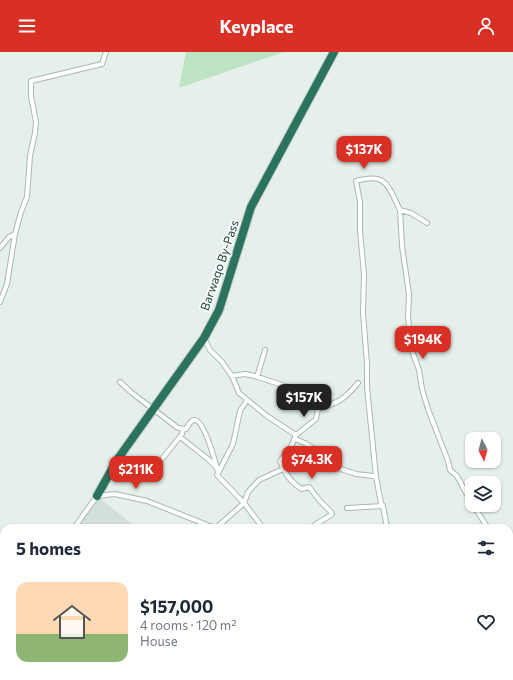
<!DOCTYPE html>
<meta charset="utf-8">
<style>
body{margin:0;font-family:Commissioner,sans-serif;background:#f2f2f3;color:#1f2937;height:100vh;display:flex;flex-direction:column;font-size:15px;white-space:nowrap}
*{box-sizing:border-box;margin:0}
p{font-size:13px;color:#747a83}
.icon{flex:none;width:22px;height:22px;fill:none;stroke:currentColor;stroke-width:2;stroke-linecap:round;stroke-linejoin:round}
.map{position:relative;flex:1;overflow:hidden}
.side{position:absolute;left:0px;top:472px;width:513px;height:156px;display:flex;flex-direction:column;background:#fff;border-radius:12px 12px 0 0;box-shadow:0 1px 3px #0004}
.side>*{flex:none}
.needle{width:26px;rotate:174deg}
.buttons{position:absolute;left:465px;top:380px;display:grid;gap:8px}
.buttons a{display:grid;place-items:center;width:36px;height:36px;border-radius:8px;background:#fff;box-shadow:0 1px 3px #0004;font-size:20px}
.price{position:absolute;translate:-50% -34px;padding:0 9px;border-radius:8px;background:#d93025;color:#fff;font-size:13px;line-height:26px;filter:drop-shadow(0 1px 2px #0008)}
.price::after{content:'';position:absolute;left:50%;top:24px;width:12px;height:9px;margin-left:-6px;background:inherit;clip-path:polygon(0 0,100% 0,50% 100%)}
.price.selected{background:#222;color:#fff}
ul{padding:0;list-style:none}
li{display:flex;align-items:center;gap:12px;height:100px;padding:0 16px}
li+li{border-top:1px solid #e0e1e3}
li span{display:grid;place-items:center;flex:none;width:112px;height:80px;border-radius:12px;color:#555}
li>.icon{margin-inline-start:auto}
span .icon{width:48px;height:48px;fill:#fffc;stroke-width:1}
li b{font-size:17px}
h2{display:flex;justify-content:space-between;align-items:center;height:48px;padding:0 16px;font-size:17px}
header{display:flex;justify-content:space-between;align-items:center;height:52px;padding:0 16px;background:#d93025;color:#fff;font-size:18px;font-weight:700}
.map>svg:first-child{display:block}
.built{fill:#d3e0d9}
.green{fill:#bde2c4}
.lines{fill:none;stroke-linecap:round;stroke-linejoin:round}
.street-casing{stroke:#a7b9b1;stroke-width:6}
.highway-casing{stroke:#c1cbc7;stroke-width:10}
.street{stroke:#fff;stroke-width:4}
.highway{stroke:#2b735e;stroke-width:8}
.labels{text-anchor:middle;dominant-baseline:central;stroke-width:4;stroke-linejoin:round;paint-order:stroke}
.street-label{font-size:12px;fill:#224438;stroke:#f7fbf9}
</style>
<header><svg class="icon" aria-label="menu" viewBox="0 0 24 24"><path d="M4 6h16M4 12h16M4 18h16"/></svg>Keyplace<svg class="icon" aria-label="person" viewBox="0 0 24 24"><circle cx="12" cy="8" r="4"/><path d="M4 21q1-7 8-7t8 7"/></svg></header>
<div class="map">
<svg width="513" height="628" viewBox="0 0 513 628">
<rect width="100%" height="100%" fill="#e5f0ea"/>
<path class="built" d="M97,444l40,32h-64z"/>
<path class="green" d="M186,0h98l-105,36z"/>
<g class="lines">
<defs>
<path id="street" d="M400,158l2,36 7,48 -1,23 3,31 8,22 3,19 6,20 20,52 2,9 7,6 15,28
M0,196l9,-11 6,-3
M0,250l7,-18 8,-50 6,-22 6,-15 3,-41 5,-23 1,-11 -5,-26v-15l71,-17 4,-12
M204,286l6,12 12,12 10,14 7,17 28,23 29,19
M232,324l13,-2 10,2 33,11 21,13 9,9
M257,325l8,-27
M120,330l12,11 46,35 8,1c2,-3 4,-8 8,-9 10,-2 22,44 24,52
M247,348l-7,11 -7,33 -16,31 27,28 19,25
M180,385l28,22 8,8
M295,387l10,4 11,7 10,8 6,8 24,8 17,2 3,1
M158,412l24,-30 1,-4
M473,453l15,23
M347,456l36,-2
M74,476l23,-32 18,-2 32,7 68,27
M216,476l28,-25 4,-11 11,-12 24,-11 43,-11
M314,476l-1,-2 18,-11 1,-1 -1,-2 -11,-11 -11,-14 -7,2c-11,-6 -18,-17 -22,-28l10,-12 6,-14 20,-16 2,-10c20,-6 27,-10 40,-26
M387,476l-4,-22 -2,-3 -5,-26 -9,-90v-23l-4,-51 1,-39 -4,-43v-29l-4,-21c31,-9 32,5 44,29l11,3 16,10
M0,505l4,-1
M509,519l4,19
M0,562l4,8
M31,624l2,4
M66,624l2,4
M85,624l2,4
M344,624l5,4
M387,624l4,4
M396,624v4
M103,628l10,-4"/>
<path id="highway" d="M97,444l20,-36 87,-122 15,-28 32,-103 83,-155"/>
</defs>
<use href="#street" class="street-casing"/>
<use href="#highway" class="highway-casing"/>
<use href="#street" class="street"/>
<use href="#highway" class="highway"/>
</g>
<g class="labels">
<g class="street-label">
<text transform="translate(219 213) rotate(-71)">Barwaqo By-Pass</text>
</g>
</g>
</svg>
<div class="buttons">
<a><svg class="needle" viewBox="-14 -14 28 28"><path d="M0-13l5 13h-10z" fill="#e53935"/><path d="M0 13l5-13h-10z" fill="#747a83"/></svg></a>
<a><svg class="icon" aria-label="layers" viewBox="0 0 24 24"><path d="M12 4l9 5-9 5-9-5zM3 14l9 5 9-5"/></svg></a>
</div>
<b class="price" style="left:364px;top:118px">$137K</b>
<b class="price" style="left:423px;top:308px">$194K</b>
<b class="price selected" style="left:304px;top:366px">$157K</b>
<b class="price" style="left:312px;top:428px">$74.3K</b>
<b class="price" style="left:136px;top:438px">$211K</b>
<section class="side">
<h2>5 homes<svg class="icon" aria-label="filters" viewBox="0 0 24 24"><path d="M4 7h16M4 17h16"/><circle cx="9" cy="7" r="2"/><circle cx="15" cy="17" r="2"/></svg></h2>
<ul>
<li><span style="background:linear-gradient(#ffd9b3 65%,#8fb573 0)"><svg class="icon" aria-label="home" viewBox="0 0 24 24"><path d="M3 11l9-7 9 7M6 9v11h12V9"/></svg></span><div><b>$157,000</b><p>4 rooms · 120 m²</p><p>House</p></div><svg class="icon" aria-label="heart" viewBox="0 0 24 24"><path d="M12 20l-8-8c-3-5 5-10 8-4 3-6 11-1 8 4z"/></svg></li>
</ul>
</section>
</div>
